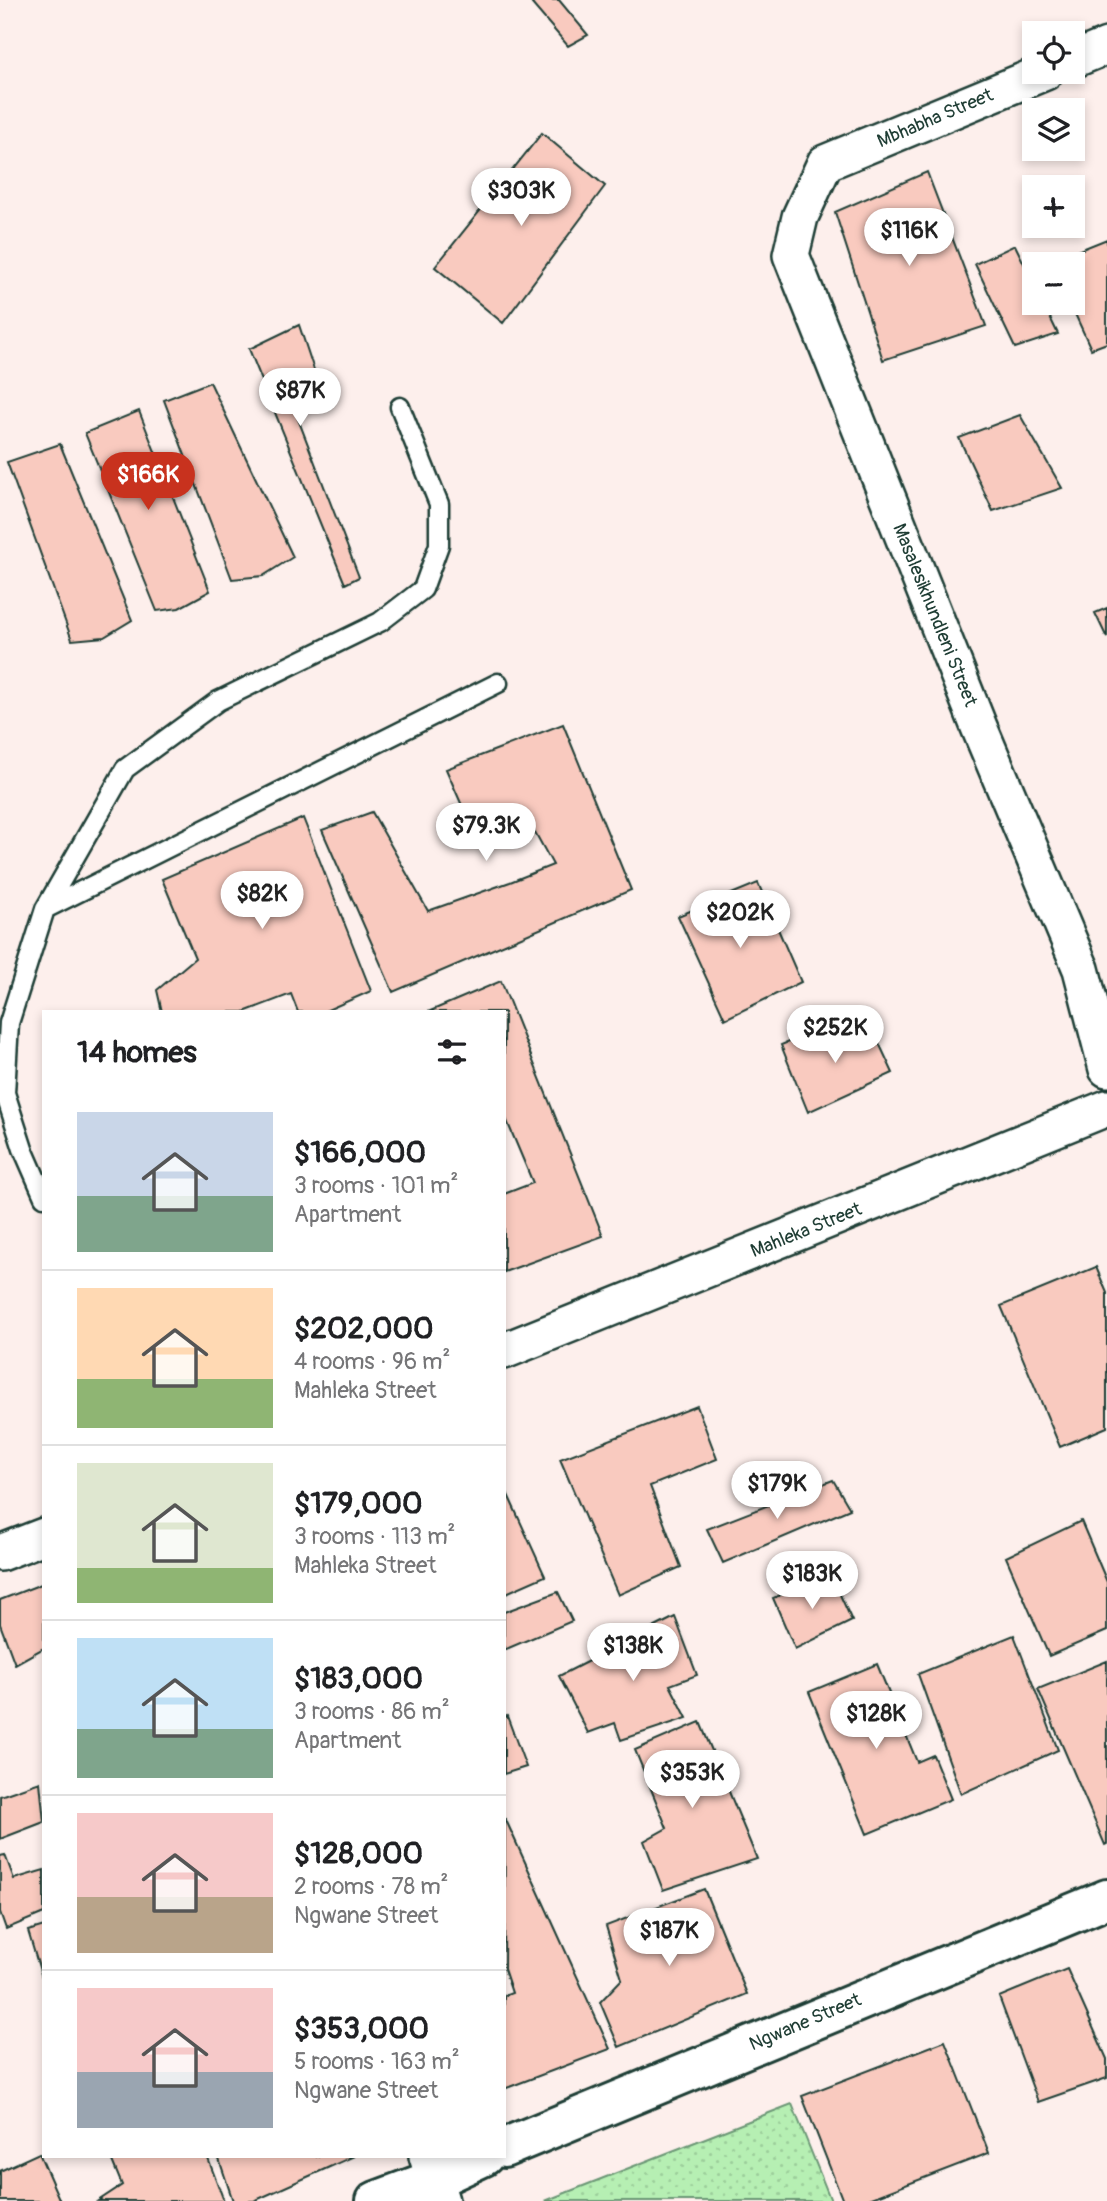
<!DOCTYPE html>
<meta charset="utf-8">
<style>
body{margin:0;font-family:Pangolin,sans-serif;background:#f6f6f6;color:#202124;height:100vh;display:flex;flex-direction:column;font-size:26px;white-space:nowrap}
*{box-sizing:border-box;margin:0}
p{font-size:23px;color:#757577}
.icon{flex:none;width:38px;height:38px;fill:none;stroke:currentColor;stroke-width:2;stroke-linecap:round;stroke-linejoin:round}
.map{position:relative;flex:1;overflow:hidden}
.details{position:absolute;left:42px;top:1010px;width:464px;height:1148px;display:flex;flex-direction:column;background:#fff;border-radius:0px;box-shadow:0 4px 10px #0003}
.details>*{flex:none}
.fabs{position:absolute;left:1022px;top:21px;display:grid;gap:14px}
.fabs a{display:grid;place-items:center;width:63px;height:63px;border-radius:0px;background:#fff;box-shadow:0 4px 10px #0003;font-size:35px}
.price{position:absolute;translate:-50% -60px;padding:0 16px;border-radius:24px;background:#fff;color:#222;font-size:23px;line-height:46px;filter:drop-shadow(0 2px 4px #0008)}
.price::after{content:'';position:absolute;left:50%;top:42px;width:21px;height:16px;margin-left:-10px;background:inherit;clip-path:polygon(0 0,100% 0,50% 100%)}
.price.current{background:#c8321e;color:#fff}
ul{padding:0;list-style:none}
li{display:flex;align-items:center;gap:21px;height:175px;padding:0 35px}
li+li{border-top:2px solid #e0e0e0}
li span{display:grid;place-items:center;flex:none;width:196px;height:140px;border-radius:0px;color:#555}
li>.icon{margin-inline-start:auto}
span .icon{width:84px;height:84px;fill:#fffc;stroke-width:1}
li b{font-size:30px}
h2{display:flex;justify-content:space-between;align-items:center;height:84px;padding:0 35px;font-size:30px}
.map>svg:first-child{display:block}
.grass{fill:url(#grass-dots);stroke:#6a9674;stroke-width:2}
.building{fill:#f9cabf;stroke:#1f3d34;stroke-width:2}
.lines{fill:none;stroke-linecap:round;stroke-linejoin:round}
.service-casing{stroke:#1f3d34;stroke-width:23}
.minor-casing{stroke:#1f3d34;stroke-width:40}
.primary-casing{stroke:#1f3d34;stroke-width:44}
.service{stroke:#fff;stroke-width:18}
.minor{stroke:#fff;stroke-width:35}
.primary{stroke:#fff;stroke-width:38}
.labels{text-anchor:middle;dominant-baseline:central;stroke-width:5;stroke-linejoin:round;paint-order:stroke}
.street-label{font-size:19px;fill:#1f3d34;stroke:#fff}
</style>
<div class="map">
<svg width="1107" height="2201" viewBox="0 0 1107 2201">
<defs>
<pattern id="grass-dots" width="8" height="8" patternUnits="userSpaceOnUse" patternTransform="scale(1.75)"><rect width="8" height="8" fill="#b6efb3"/><path d="M2 2h.1M6 6h.1" fill="none" stroke="#9cce9b" stroke-width="1.8" stroke-linecap="round"/></pattern>
</defs>
<rect width="100%" height="100%" fill="#fdefec"/>
<filter id="ink" filterUnits="userSpaceOnUse"><feTurbulence type="fractalNoise" baseFrequency=".0143" numOctaves="2"/><feDisplacementMap in="SourceGraphic" scale="14" xChannelSelector="R" yChannelSelector="G"/><feConvolveMatrix kernelMatrix="1 2 1 2 8 2 1 2 1" color-interpolation-filters="sRGB"/></filter>
<g filter="url(#ink)">
<path class="grass" d="M792,2104l39,97h-286z"/>
<path class="building" d="M536,0h23l29,35 -20,11 -36,-42z
M542,133l63,53 -102,137 -68,-56z
M927,172l59,154 -103,34 -48,-148z
M1107,239v104l-16,6 -21,-46h3v-39h-20l-1,-3z
M1015,245l19,39v19h9l15,31 -43,14 -40,-84z
M299,325l18,54 -27,19 69,179 -14,7 -96,-235z
M210,382l83,175 -30,19 -31,3 -68,-179z
M139,411l71,180 -31,17 -22,3 -72,-178z
M1020,415l42,73 -69,23 -34,-73z
M60,444l72,176 -28,17 -32,3 -65,-178z
M1107,608v30l-12,-25z
M563,724l68,166 -238,102 -71,-162 50,-18 56,99 82,-29 43,-17 -29,-53 -50,21 -28,-64z
M303,818l68,173 -48,21h-25l-7,-18 -47,18h-82l-5,-22 38,-32 -33,-79z
M758,883l43,99 -76,37 -47,-103z
M501,981l102,255 -99,36v-78l29,-11 -29,-69v-102h-76z
M871,1026l22,47 -85,39 -27,-67 39,-16 8,11z
M1096,1267l11,26v134l-47,20 -59,-141z
M697,1406l20,53 -67,27 31,81 -63,28 -58,-136z
M833,1480l17,29 -127,54 -16,-34z
M504,1486l41,90 -41,18z
M1081,1521l26,61v49l-58,25 -43,-99z
M831,1575l21,46 -57,28 -22,-51z
M44,1583v65l-29,16 -15,-40v-24z
M558,1592l14,29 -68,29v-38z
M675,1617l22,58 -27,10 17,33 -66,22 -6,-17 -27,10 -29,-57z
M1014,1635l44,115 -97,44 -43,-120z
M1107,1661v183l-2,1 -67,-156z
M877,1664l40,98 16,-7 18,44 -84,35 -58,-142z
M507,1716l19,51 -22,7v-57z
M700,1722l57,137 -94,31 -19,-49 23,-13 -32,-78z
M40,1782l4,40 -44,17v-43z
M505,1818l105,231 -106,40v-93l8,-3 -8,-24z
M5,1855l9,24 30,-9v43l-38,16 -6,-17v-56z
M704,1889l43,105 -128,53 -19,-45 22,-23 -16,-53z
M44,1926v58l-16,-53z
M1067,1969l40,90v19l-69,24 -39,-105z
M945,2041l44,112 -125,48h-21l-41,-105z
M39,2153l21,48h-60v-30z
M110,2156h97l17,45h-126l24,-16z
M218,2156h136l-100,45h-21z"/>
<g class="lines">
<defs>
<path id="service" d="M45,909l453,-226
M44,1197l-21,-48 -18,-56 4,-70 36,-114 80,-140 93,-68 162,-79 43,-33 16,-44v-41l-39,-97"/>
<path id="minor" d="M1073,60l34,-14
M1045,72l-220,91 -25,54 -9,38 188,472 102,242 26,100
M504,1351l603,-243
M0,1553l44,-17
M427,2156l14,45"/>
<path id="primary" d="M504,2148l603,-249
M376,2201l59,-22 49,-23"/>
</defs>
<use href="#service" class="service-casing"/>
<use href="#minor" class="minor-casing"/>
<use href="#primary" class="primary-casing"/>
<use href="#service" class="service"/>
<use href="#minor" class="minor"/>
<use href="#primary" class="primary"/>
</g>
</g>
<g class="labels">
<g class="street-label">
<text transform="translate(935 118) rotate(-23)">Mbhabha Street</text>
<text transform="translate(935 615) rotate(68)">Masalesikhundleni Street</text>
<text transform="translate(806 1230) rotate(-22)">Mahleka Street</text>
<text transform="translate(805 2022) rotate(-23)">Ngwane Street</text>
</g>
</g>
</svg>
<div class="fabs">
<a><svg class="icon" aria-label="locate" viewBox="0 0 24 24"><circle cx="12" cy="12" r="6"/><path d="M12 2v4M12 18v4M2 12h4M18 12h4"/></svg></a>
<a><svg class="icon" aria-label="layers" viewBox="0 0 24 24"><path d="M12 4l9 5-9 5-9-5zM3 14l9 5 9-5"/></svg></a>
<a>+</a>
<a>−</a>
</div>
<b class="price" style="left:521px;top:228px">$303K</b>
<b class="price" style="left:909px;top:268px">$116K</b>
<b class="price" style="left:300px;top:428px">$87K</b>
<b class="price current" style="left:148px;top:512px">$166K</b>
<b class="price" style="left:486px;top:863px">$79.3K</b>
<b class="price" style="left:262px;top:931px">$82K</b>
<b class="price" style="left:740px;top:950px">$202K</b>
<b class="price" style="left:835px;top:1065px">$252K</b>
<b class="price" style="left:777px;top:1521px">$179K</b>
<b class="price" style="left:812px;top:1611px">$183K</b>
<b class="price" style="left:633px;top:1683px">$138K</b>
<b class="price" style="left:876px;top:1751px">$128K</b>
<b class="price" style="left:692px;top:1810px">$353K</b>
<b class="price" style="left:669px;top:1968px">$187K</b>
<section class="details">
<h2>14 homes<svg class="icon" aria-label="filters" viewBox="0 0 24 24"><path d="M4 7h16M4 17h16"/><circle cx="9" cy="7" r="2"/><circle cx="15" cy="17" r="2"/></svg></h2>
<ul>
<li><span style="background:linear-gradient(#c9d6e8 60%,#7fa58c 0)"><svg class="icon" aria-label="home" viewBox="0 0 24 24"><path d="M3 11l9-7 9 7M6 9v11h12V9"/></svg></span><div><b>$166,000</b><p>3 rooms · 101 m²</p><p>Apartment</p></div></li>
<li><span style="background:linear-gradient(#ffd9b3 65%,#8fb573 0)"><svg class="icon" aria-label="home" viewBox="0 0 24 24"><path d="M3 11l9-7 9 7M6 9v11h12V9"/></svg></span><div><b>$202,000</b><p>4 rooms · 96 m²</p><p>Mahleka Street</p></div></li>
<li><span style="background:linear-gradient(#dfe7d0 75%,#8fb573 0)"><svg class="icon" aria-label="home" viewBox="0 0 24 24"><path d="M3 11l9-7 9 7M6 9v11h12V9"/></svg></span><div><b>$179,000</b><p>3 rooms · 113 m²</p><p>Mahleka Street</p></div></li>
<li><span style="background:linear-gradient(#bfe0f5 65%,#7fa58c 0)"><svg class="icon" aria-label="home" viewBox="0 0 24 24"><path d="M3 11l9-7 9 7M6 9v11h12V9"/></svg></span><div><b>$183,000</b><p>3 rooms · 86 m²</p><p>Apartment</p></div></li>
<li><span style="background:linear-gradient(#f6c9c9 60%,#b9a48a 0)"><svg class="icon" aria-label="home" viewBox="0 0 24 24"><path d="M3 11l9-7 9 7M6 9v11h12V9"/></svg></span><div><b>$128,000</b><p>2 rooms · 78 m²</p><p>Ngwane Street</p></div></li>
<li><span style="background:linear-gradient(#f6c9c9 60%,#9aa5b1 0)"><svg class="icon" aria-label="home" viewBox="0 0 24 24"><path d="M3 11l9-7 9 7M6 9v11h12V9"/></svg></span><div><b>$353,000</b><p>5 rooms · 163 m²</p><p>Ngwane Street</p></div></li>
</ul>
</section>
</div>
